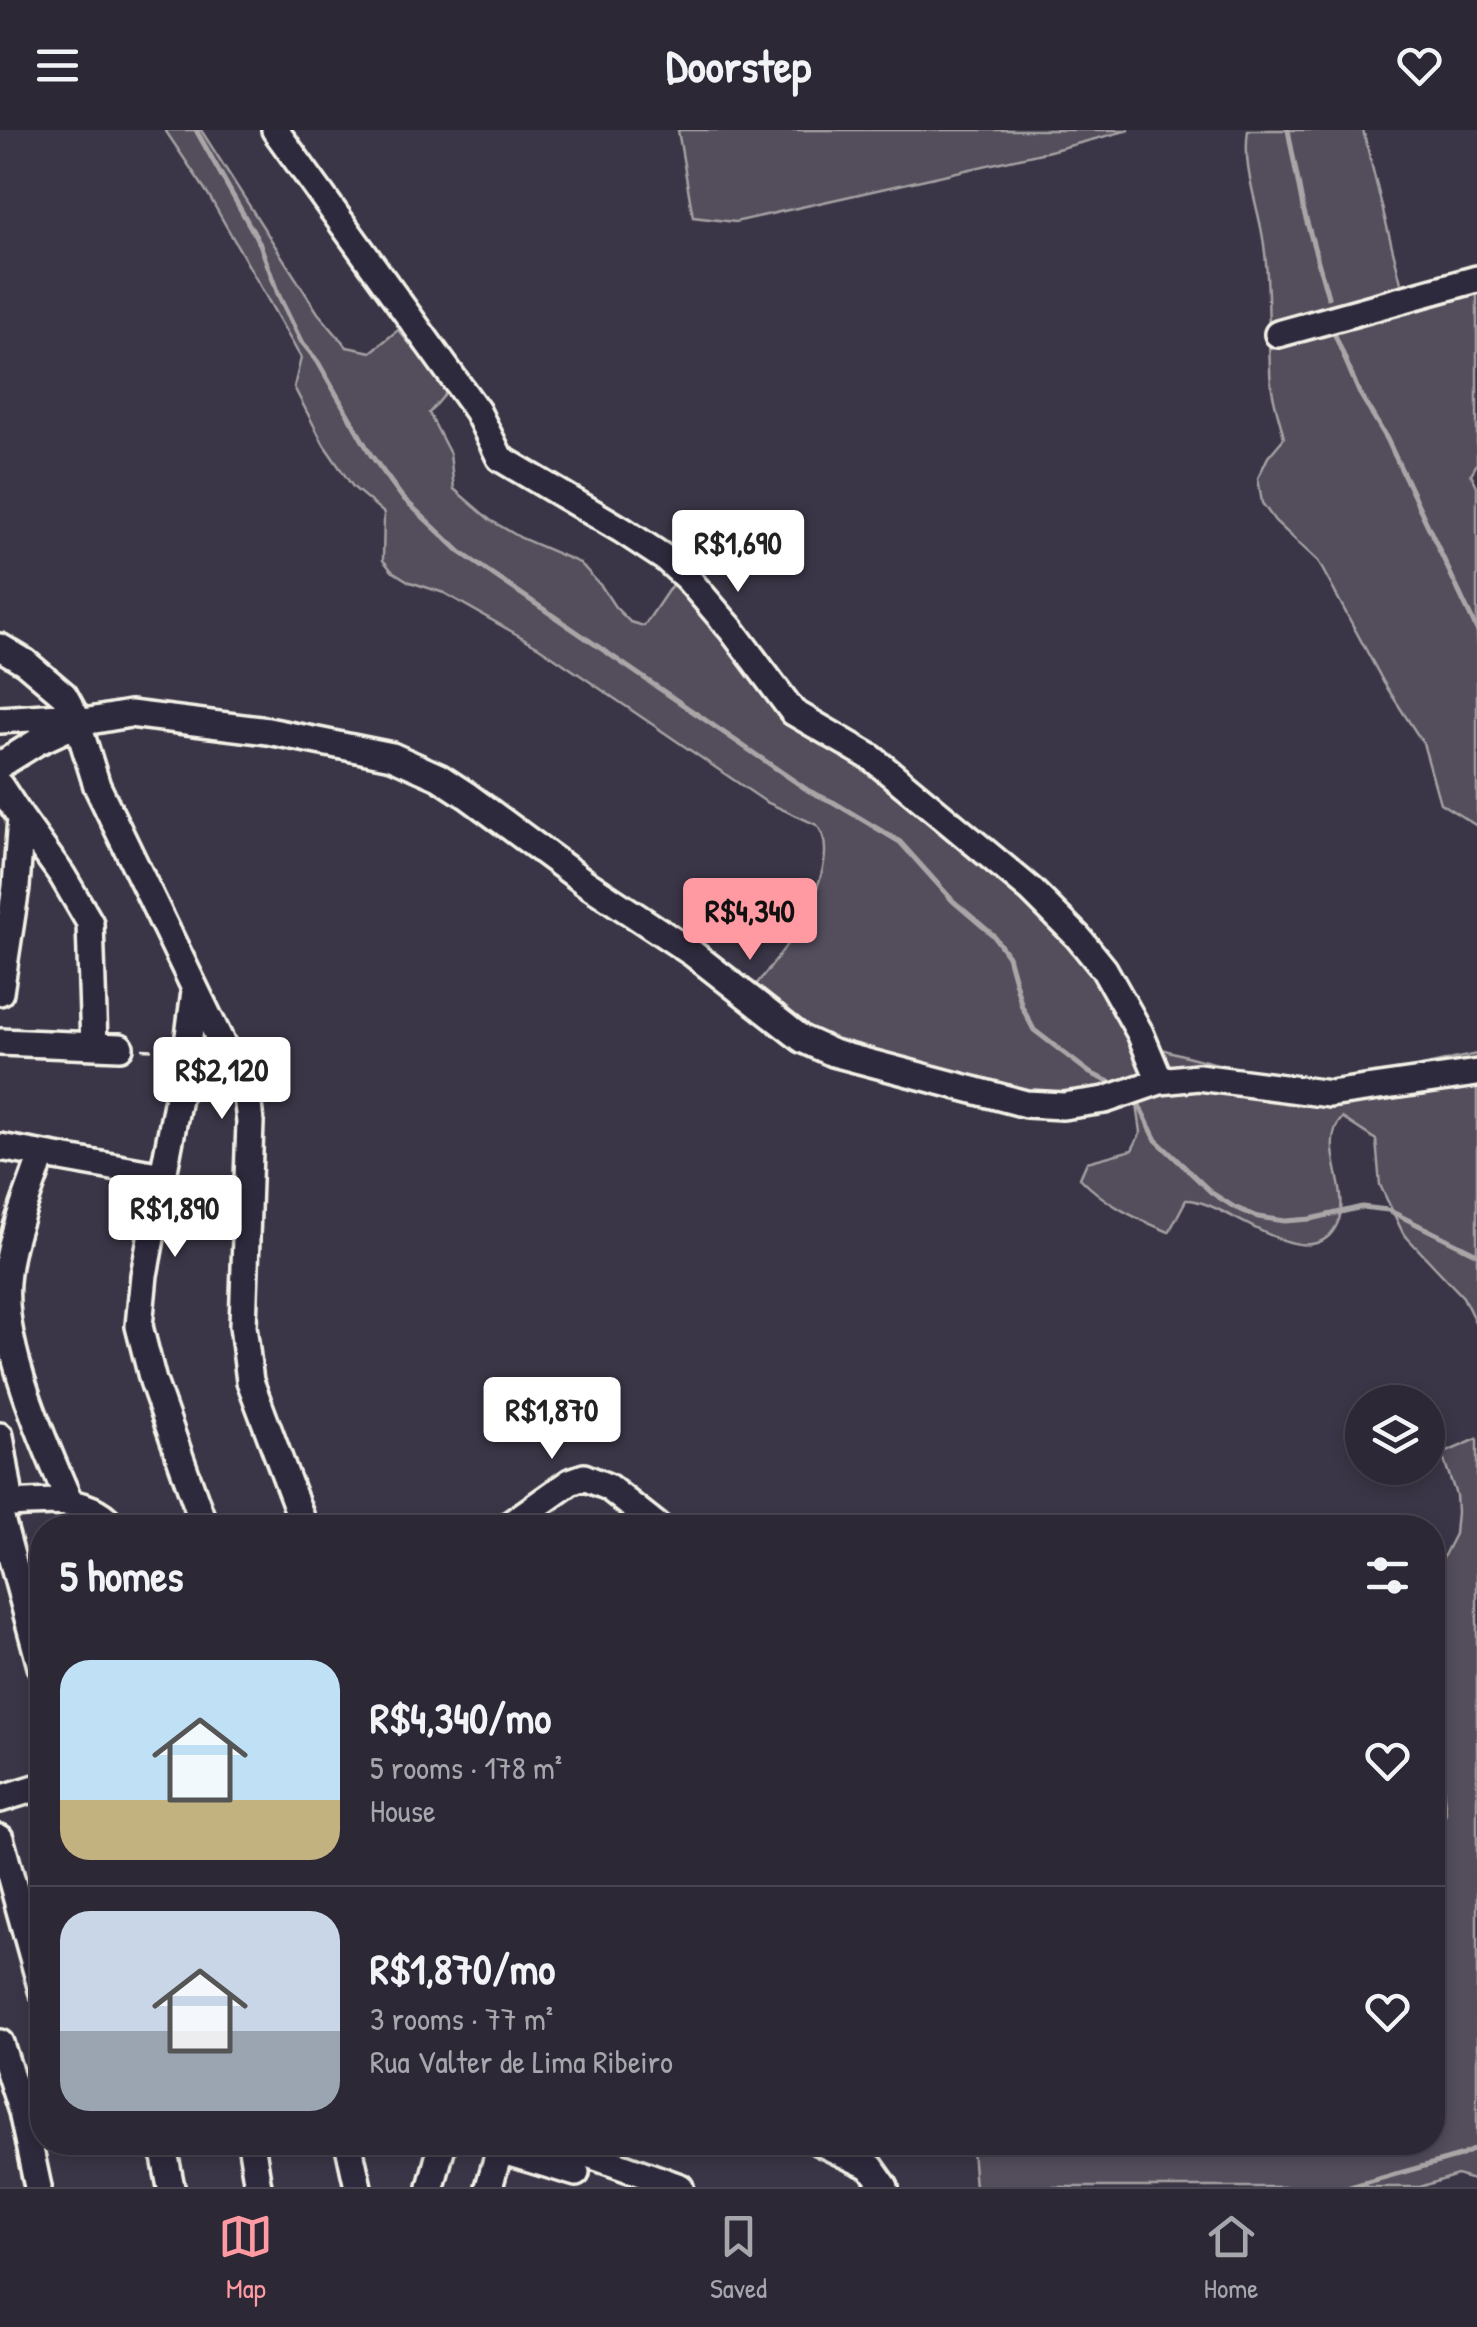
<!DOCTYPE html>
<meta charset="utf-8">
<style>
body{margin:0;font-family:"Patrick Hand",sans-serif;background:#383441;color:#f1f3f6;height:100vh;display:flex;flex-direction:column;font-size:38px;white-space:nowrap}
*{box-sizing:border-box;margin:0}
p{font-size:32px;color:#a6a6ad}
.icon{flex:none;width:55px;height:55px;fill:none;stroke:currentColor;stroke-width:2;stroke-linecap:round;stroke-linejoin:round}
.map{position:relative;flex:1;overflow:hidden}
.side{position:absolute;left:30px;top:1385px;width:1415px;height:640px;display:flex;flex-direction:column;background:#2c2835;border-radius:40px;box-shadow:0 5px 15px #0003,0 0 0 2px #484450}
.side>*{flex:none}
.buttons{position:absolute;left:1345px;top:1255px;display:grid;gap:20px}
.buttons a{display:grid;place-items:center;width:100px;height:100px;border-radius:50%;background:#2c2835;box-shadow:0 5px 15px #0003,0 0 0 2px #484450;font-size:50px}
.price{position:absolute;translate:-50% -85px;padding:0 22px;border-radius:10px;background:#fff;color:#222;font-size:32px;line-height:65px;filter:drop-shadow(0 2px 5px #0008)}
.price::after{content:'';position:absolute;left:50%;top:60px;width:30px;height:22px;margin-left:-15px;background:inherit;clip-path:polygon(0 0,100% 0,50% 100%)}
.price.on{background:#ff9aa2;color:#111}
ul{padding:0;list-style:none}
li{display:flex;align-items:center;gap:30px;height:250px;padding:0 30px}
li+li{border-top:2px solid #484450}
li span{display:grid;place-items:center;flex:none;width:280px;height:200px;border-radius:30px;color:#555}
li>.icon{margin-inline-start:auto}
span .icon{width:120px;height:120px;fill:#fffc;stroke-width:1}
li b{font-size:42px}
h2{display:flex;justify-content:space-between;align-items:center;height:120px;padding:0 30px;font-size:42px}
header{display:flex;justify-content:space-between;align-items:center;height:130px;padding:0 30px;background:#2c2835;font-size:45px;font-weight:700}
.dock{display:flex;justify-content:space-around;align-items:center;height:140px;border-top:2px solid #484450;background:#2c2835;font-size:28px;color:#a6a6ad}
.dock a{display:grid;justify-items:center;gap:5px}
.dock .on{color:#ff9aa2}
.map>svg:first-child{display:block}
.green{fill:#534e5c;stroke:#a4a0a2;stroke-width:2.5}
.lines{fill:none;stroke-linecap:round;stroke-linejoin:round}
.stream{stroke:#aaa6a7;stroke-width:5}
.minor-casing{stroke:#f4f1e8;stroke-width:32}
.path{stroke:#f4f1e8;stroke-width:2.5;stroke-dasharray:10 8;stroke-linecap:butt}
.minor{stroke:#2f2a3d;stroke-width:25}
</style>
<header><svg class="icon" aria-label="menu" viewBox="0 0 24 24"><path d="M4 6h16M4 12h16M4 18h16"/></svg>Doorstep<svg class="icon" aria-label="heart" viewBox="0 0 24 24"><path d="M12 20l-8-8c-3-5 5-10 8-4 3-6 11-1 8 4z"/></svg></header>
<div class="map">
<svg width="1477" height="2057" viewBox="0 0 1477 2057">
<rect width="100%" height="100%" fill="#3b3647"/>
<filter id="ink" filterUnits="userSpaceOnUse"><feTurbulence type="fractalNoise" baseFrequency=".01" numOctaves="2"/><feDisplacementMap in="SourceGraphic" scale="20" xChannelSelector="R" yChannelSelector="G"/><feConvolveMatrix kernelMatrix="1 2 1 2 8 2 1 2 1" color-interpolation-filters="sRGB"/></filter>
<g filter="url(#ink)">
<path class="green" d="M165,0h36l117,183 29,34 24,5 27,-22 51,60 -20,23 21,41 4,35 36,31 31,18 59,25 22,24 13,20 15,15 14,4 42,-62 109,149 157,120 155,143 37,68c57,17 154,43 212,35 41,-6 81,-17 121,-25v272l-14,-29 -60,-64 -23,-48 -4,-45 -34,-22c-25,28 10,71 -4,104 -26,62 -114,-24 -152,-22l-17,32c-34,-14 -63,-27 -89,-54l7,-16 45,-12 9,-18 -6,-41 -59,15 -246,-57 -80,-58c29,-29 98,-127 67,-166l-51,-23 -227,-155 -95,-54 -34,-11 -18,-11 -9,-11 1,-47 -31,-26 -29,-42 -30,-58 7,-29 -93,-164z
M678,0h451l-83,22 -311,70 -42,-5z
M1248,0h115l42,169 72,-8v173l-6,10 6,12v340l-37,-23 -17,-60 -39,-60 -66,-122 -43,-40 -13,-18 -4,-25 10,-21 16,-19c-5,-22 -14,-46 -14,-69 -2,-41 0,-82 -6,-124 -5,-40 -22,-74 -16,-115z
M1477,1309v742l-20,-6 -37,12h-445l-3,-37 -7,-7 467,-1v-291l14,-39 -8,-63 -5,-17v-155l22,-43 2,-22 -1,-17 -14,-41z"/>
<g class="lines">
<path class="stream" d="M196,0l64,114 18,50 23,47 17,21 53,93 31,42 58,55 349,239 24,11 67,40 53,59 40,34 15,21 14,51 12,23 56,43 24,11
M1288,0l15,78 25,89
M1332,198l27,64 28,47 90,191
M1136,969l20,41 56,53 22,14 24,10 27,4 26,-2 51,-12 26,3 89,44
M1350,2057l110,-31 17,-8"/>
<defs>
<path id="minor" d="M275,0l202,281 23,47 122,72 44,29 22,20 43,50 62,83 79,46 159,132 47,47 26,32 36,64 20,48
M1278,204l199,-55
M0,517l25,15 39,33 11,20 22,71 150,310 3,26 -7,204 7,55 55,147
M0,590l75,-5
M0,635l37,-23 41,-19 52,-9 138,17 124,25 47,21 29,19 118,87 106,70 110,86 31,14 193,51 37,2 42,-6 55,-19 38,-4 132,17 147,-21
M0,656l21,32 -5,69 -16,105
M21,688l41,57 28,48 4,123
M195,861l-8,60 -43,224 -5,51 14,55 52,147
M0,912l120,5
M0,1017l163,29
M42,1026c-14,40 -33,83 -36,126 -5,65 38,161 64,221
M0,1306l11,68
M0,1375c37,-2 91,-12 114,23
M0,1385l42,155
M505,1398l65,-46 14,-5 24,10 52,41
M0,1669l42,-13
M0,1708l42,152
M0,1913l22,69 16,75
M162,2012l9,45
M251,2012l7,45
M348,2012l10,45
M819,2012l52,25 14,20
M500,2020l76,23
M582,2022l98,35
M431,2057l12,-45
M489,2057l13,-45"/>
</defs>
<use href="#minor" class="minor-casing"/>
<path class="path" d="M142,919l22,1"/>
<use href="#minor" class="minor"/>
</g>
</g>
</svg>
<div class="buttons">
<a><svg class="icon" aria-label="layers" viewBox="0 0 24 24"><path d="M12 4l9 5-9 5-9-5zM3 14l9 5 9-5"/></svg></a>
</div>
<b class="price" style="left:738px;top:465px">R$1,690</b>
<b class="price on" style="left:750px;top:833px">R$4,340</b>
<b class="price" style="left:222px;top:992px">R$2,120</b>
<b class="price" style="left:175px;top:1130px">R$1,890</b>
<b class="price" style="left:552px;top:1332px">R$1,870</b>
<section class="side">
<h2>5 homes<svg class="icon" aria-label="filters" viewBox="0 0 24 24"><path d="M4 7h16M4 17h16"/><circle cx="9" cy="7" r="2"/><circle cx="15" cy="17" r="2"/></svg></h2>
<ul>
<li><span style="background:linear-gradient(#bfe0f5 70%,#c2b280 0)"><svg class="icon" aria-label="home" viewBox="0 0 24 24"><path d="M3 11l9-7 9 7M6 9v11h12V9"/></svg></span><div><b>R$4,340/mo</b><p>5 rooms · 178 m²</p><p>House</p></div><svg class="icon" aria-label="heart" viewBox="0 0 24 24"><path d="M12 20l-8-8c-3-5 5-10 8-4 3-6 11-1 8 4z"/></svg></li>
<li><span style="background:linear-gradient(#c9d6e8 60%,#9aa5b1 0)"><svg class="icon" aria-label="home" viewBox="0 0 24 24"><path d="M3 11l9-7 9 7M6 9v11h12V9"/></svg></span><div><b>R$1,870/mo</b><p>3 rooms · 77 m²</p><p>Rua Valter de Lima Ribeiro</p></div><svg class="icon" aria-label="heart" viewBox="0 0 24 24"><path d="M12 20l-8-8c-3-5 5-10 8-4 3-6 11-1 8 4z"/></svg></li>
</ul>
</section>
</div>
<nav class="dock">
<a class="on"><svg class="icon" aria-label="map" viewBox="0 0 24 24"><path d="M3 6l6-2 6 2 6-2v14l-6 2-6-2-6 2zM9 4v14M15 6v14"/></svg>Map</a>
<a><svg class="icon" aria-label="saved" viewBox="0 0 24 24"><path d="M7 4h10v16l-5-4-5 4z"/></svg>Saved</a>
<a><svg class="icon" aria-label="home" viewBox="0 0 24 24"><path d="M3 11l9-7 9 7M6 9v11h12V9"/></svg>Home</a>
</nav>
